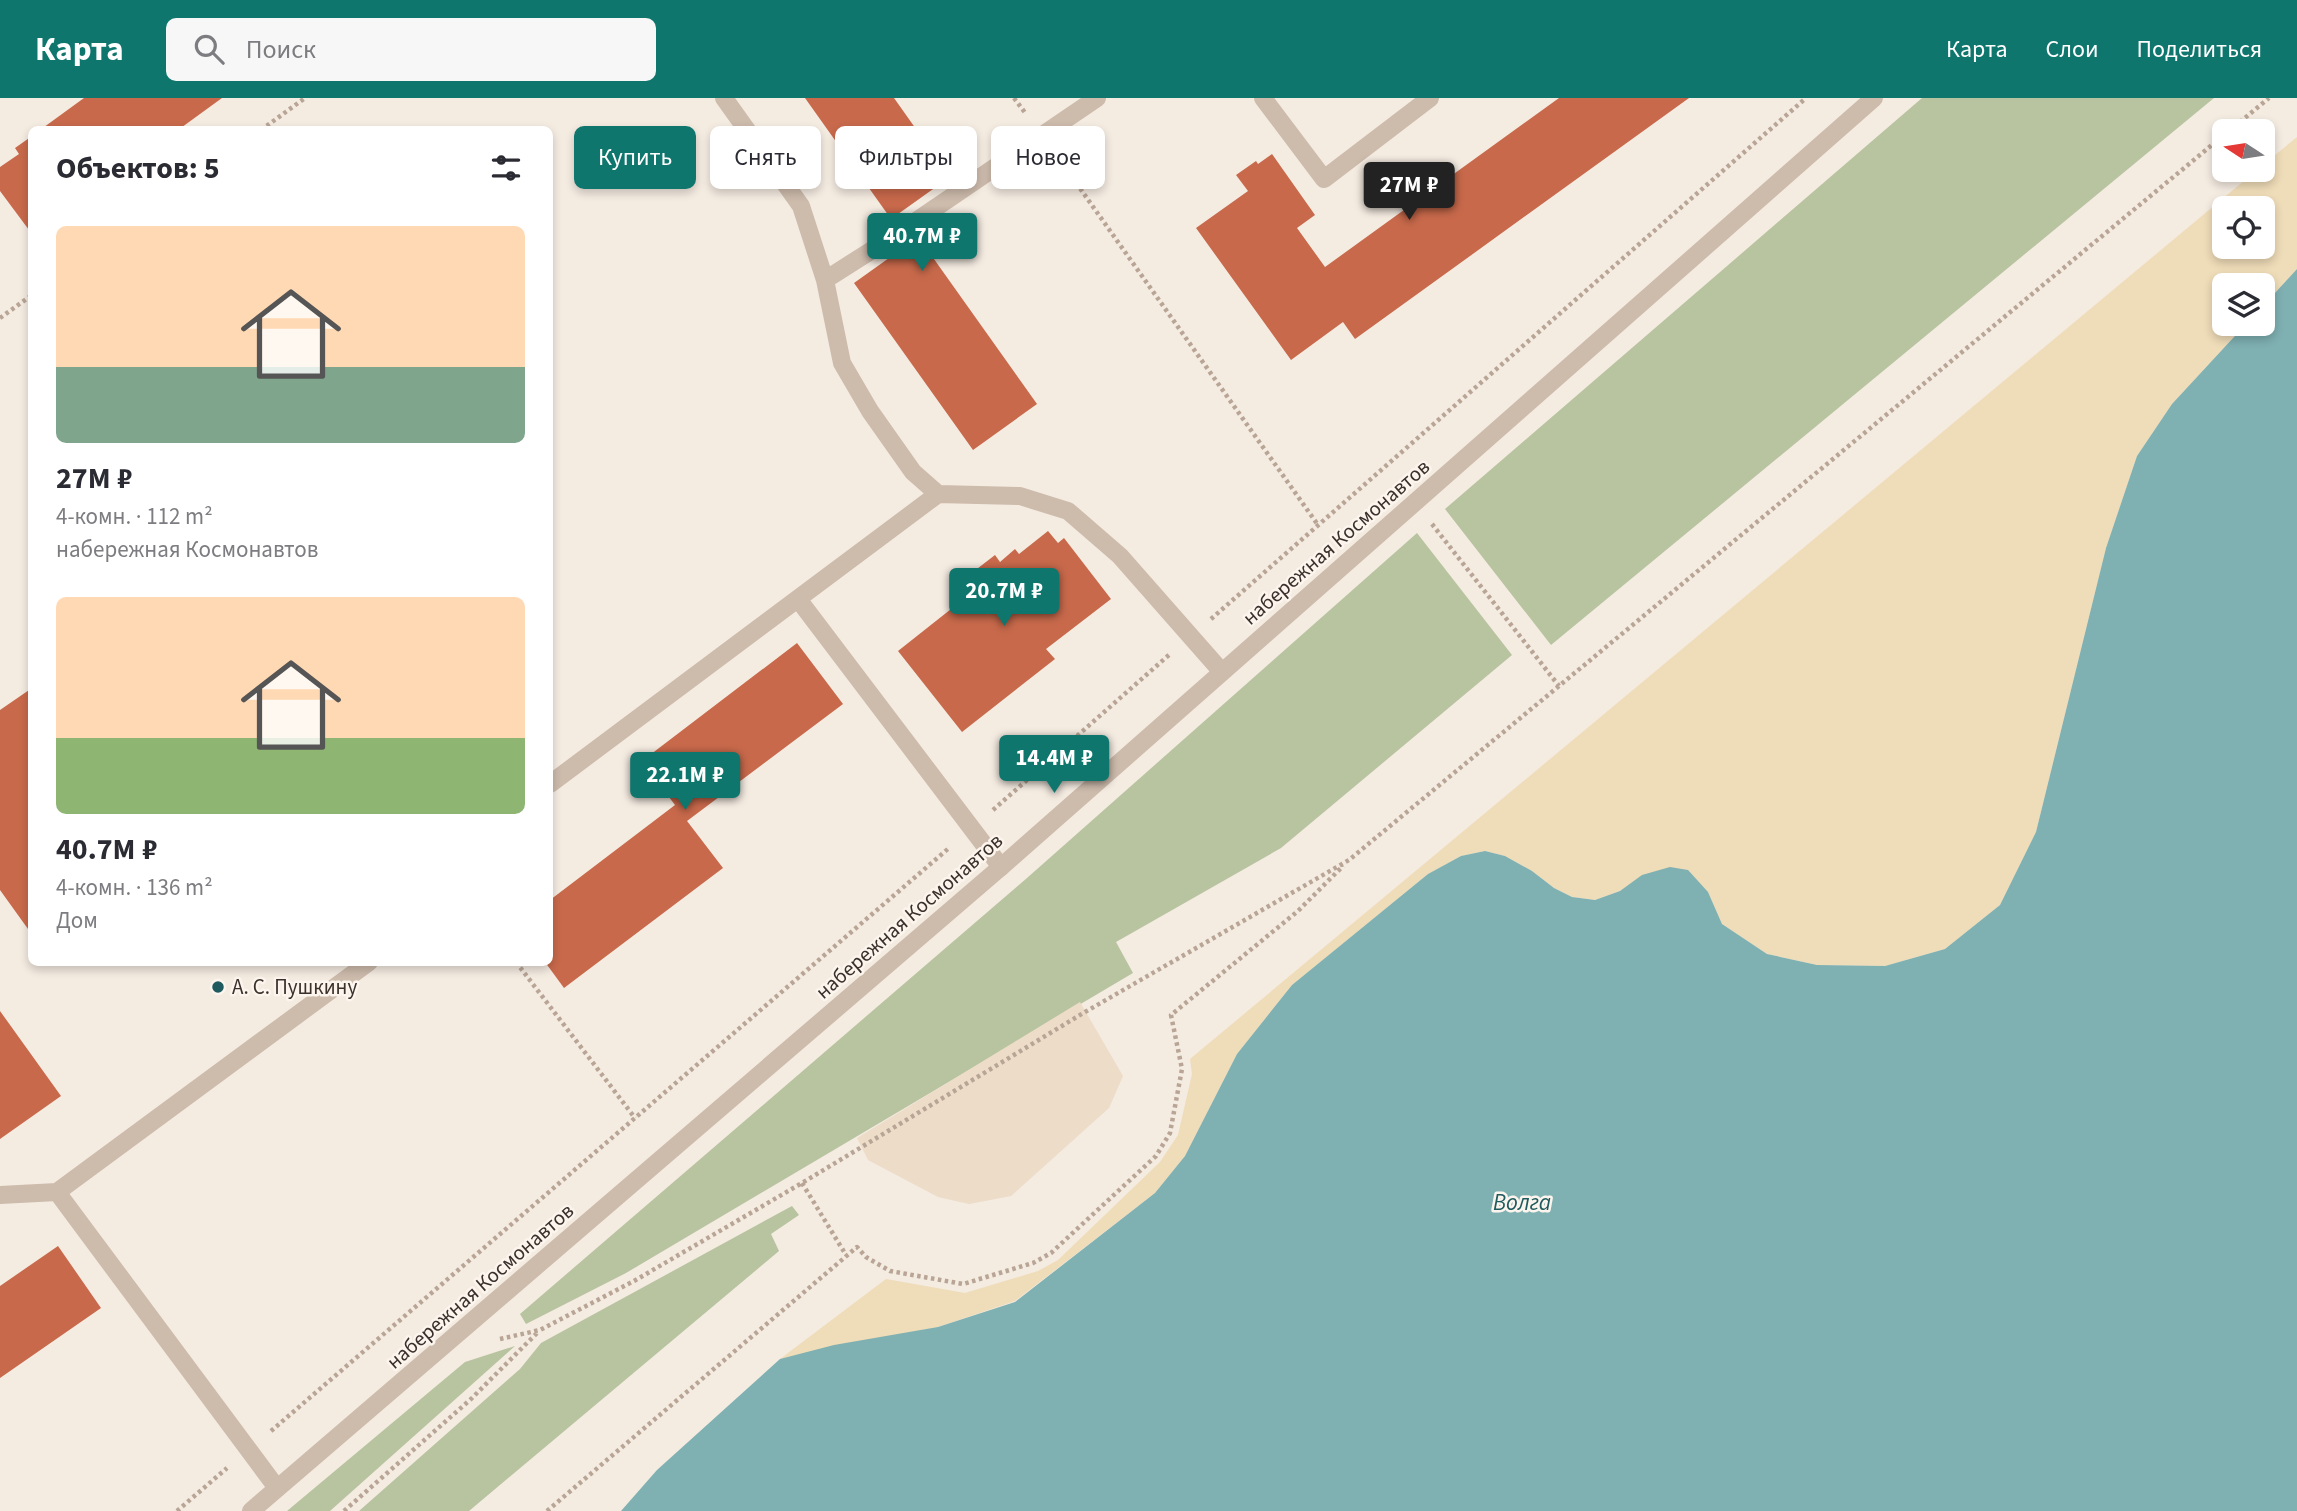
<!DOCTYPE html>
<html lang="ru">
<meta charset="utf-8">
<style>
body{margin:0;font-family:"Source Sans 3",sans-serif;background:#f7f7f7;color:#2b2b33;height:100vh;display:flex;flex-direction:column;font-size:26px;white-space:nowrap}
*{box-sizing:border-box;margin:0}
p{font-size:23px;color:#7c7c81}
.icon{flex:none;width:38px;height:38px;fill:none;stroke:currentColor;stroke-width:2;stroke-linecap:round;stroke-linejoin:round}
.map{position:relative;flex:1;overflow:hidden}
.drawer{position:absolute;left:28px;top:28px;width:525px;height:840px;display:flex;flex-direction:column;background:#fff;border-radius:10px;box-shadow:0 4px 10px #0003}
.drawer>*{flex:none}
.banner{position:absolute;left:574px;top:28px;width:665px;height:63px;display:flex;gap:14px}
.needle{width:46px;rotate:282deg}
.tools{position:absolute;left:2212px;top:21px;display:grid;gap:14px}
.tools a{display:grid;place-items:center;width:63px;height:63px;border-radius:10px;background:#fff;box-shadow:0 4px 10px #0003;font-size:35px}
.price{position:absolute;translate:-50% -60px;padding:0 16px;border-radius:7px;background:#0f766e;color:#fff;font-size:23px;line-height:46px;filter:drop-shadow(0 2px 4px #0008)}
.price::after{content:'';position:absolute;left:50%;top:42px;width:21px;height:16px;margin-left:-10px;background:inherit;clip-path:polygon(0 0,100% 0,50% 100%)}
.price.current{background:#222;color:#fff}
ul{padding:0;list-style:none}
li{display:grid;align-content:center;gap:14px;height:371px;padding:0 28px}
li span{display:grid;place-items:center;height:217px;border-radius:10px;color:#555}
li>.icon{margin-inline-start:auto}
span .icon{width:126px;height:126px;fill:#fffc;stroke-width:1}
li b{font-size:30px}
h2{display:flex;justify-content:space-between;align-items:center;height:84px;padding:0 28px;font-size:30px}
.chip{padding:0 24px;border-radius:10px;background:#fff;box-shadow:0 4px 10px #0003;font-size:24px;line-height:63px}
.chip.current{background:#0f766e;color:#fff}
header{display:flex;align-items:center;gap:42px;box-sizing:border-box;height:98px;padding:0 35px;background:#0f766e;color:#fff}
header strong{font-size:33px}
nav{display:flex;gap:38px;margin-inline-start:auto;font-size:24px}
.search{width:490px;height:63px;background:#f7f7f7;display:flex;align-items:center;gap:18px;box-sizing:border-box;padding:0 24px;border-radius:10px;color:#7c7c81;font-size:26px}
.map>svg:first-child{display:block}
.green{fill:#b8c4a0}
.sand{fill:#efdcb8;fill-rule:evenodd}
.plaza{fill:#ecdcc8}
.water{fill:#7fb0b2}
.building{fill:#c8694b}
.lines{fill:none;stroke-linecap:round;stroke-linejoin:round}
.path{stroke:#b9a596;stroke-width:4.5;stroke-dasharray:3.5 3.5;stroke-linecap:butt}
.lane{stroke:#cdbbac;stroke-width:18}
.street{stroke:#cdbbac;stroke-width:18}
.poi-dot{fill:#1f5a5e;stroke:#fbf5ee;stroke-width:2.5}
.labels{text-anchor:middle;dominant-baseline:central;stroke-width:5;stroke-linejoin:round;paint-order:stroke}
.street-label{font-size:21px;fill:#3b302b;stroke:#fbf5ee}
.poi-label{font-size:21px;fill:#3b302b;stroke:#fbf5ee;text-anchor:start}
.water-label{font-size:23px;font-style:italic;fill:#1f5a5e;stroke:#fbf5ee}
</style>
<header>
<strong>Карта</strong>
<div class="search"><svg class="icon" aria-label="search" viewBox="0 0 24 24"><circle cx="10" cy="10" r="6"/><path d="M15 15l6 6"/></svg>Поиск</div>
<nav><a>Карта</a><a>Слои</a><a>Поделиться</a></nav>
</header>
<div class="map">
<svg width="2297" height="1413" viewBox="0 0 2297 1413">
<rect width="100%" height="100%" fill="#f4ebe1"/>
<path class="green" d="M1922,0h292l-663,547 -106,-136z
M1417,435l95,122 -231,193 -165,94 17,31 -507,300 -100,51 -6,-10 507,-436z
M792,1108l7,9 -28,19 8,17 -310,260h-110l161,-142 21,-26z
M515,1248l-185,165h-43l178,-149z"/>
<path class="sand" d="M2297,39v132l-34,37v-21h-39v39h22l-74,80 -35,52 -31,92 -70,284 -36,73 -55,44 -60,17 -68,-1 -50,-11 -45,-30 -14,-32 -65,-17 -23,16 -25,9 -23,-3 -18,-9 -22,-17 -27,-15 -20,-5 -24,5 -33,18 -136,111 -55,69 -52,102 -30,37 -140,108 -77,26 -158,32 106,-80 79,14 73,-22 20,-11 102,-98 18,-27 14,-61 -2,-15 1067,-889h6v-5zM2224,110h39v39h-39z"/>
<path class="plaza" d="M1080,904l43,74 -14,32 -98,88 -42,8 -31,-7 -70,-37 -11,-22z"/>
<path class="water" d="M2297,171v1242h-1676l36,-41 123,-111 54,-14 104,-18 77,-25 140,-109 30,-37 52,-102 55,-69 136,-111 33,-18 24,-5 20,5 27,15 22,17 18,9 23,3 25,-9 22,-16 28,-8 18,3 20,22 14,32 45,30 50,11 68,1 60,-17 55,-44 36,-73 70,-284 31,-92 35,-52 74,-80h17v-18z"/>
<path class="building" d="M84,0h138l-44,32h-138z
M805,0h89l56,79 -59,42 19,25 9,-6 118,166 -64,46 -119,-167 35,-25 -17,-24 19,-15z
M1559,0h130l-334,241 -12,-17 -52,38 -95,-132 52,-37 -12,-16 20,-14 2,3 14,-10 43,61 -18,13 28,39z
M32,38v98l-32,-43v-24l19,-13 -4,-6z
M1048,433l10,12 6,-5 47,61 -65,50 9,10 -93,73 -64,-81 72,-57 -10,-12 35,-27 5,7 15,-13 4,5z
M797,545l46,61 -156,117 36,47 -159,120 -19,-26h5v-62l125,-95 -33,-44z
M32,590v238l-4,3 -28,-39v-180z
M0,913l61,85 -61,43z
M58,1148l43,62 -101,70v-92z"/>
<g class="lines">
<path class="path" d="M1014,0l12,16
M261,32l44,-32
M2229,33l40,-33
M1060,62l258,365
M0,220l32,-23
M1432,426l127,162
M1211,521l595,-521
M993,712l177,-156
M516,864l119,156
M802,1085l44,72
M500,1241l40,-9 94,-49 168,-98 283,-171 264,-152 875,-725
M271,1333l678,-583
M177,1413l50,-43
M344,1413l127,-112 68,-68
M547,1413l310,-264 9,10 24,14 73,13 70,-21 18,-10 105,-97 14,-23 12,-64 -11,-54 127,-104 45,-45"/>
<path class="lane" d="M724,0l77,108 24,74 17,83 28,48 43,61 25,22 82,2 48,15 52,45 102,116
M1263,0l61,81 106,-81
M900,134l197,-134
M825,182l55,-35
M798,501l203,268
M550,686l388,-290
M57,1094l312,-230
M0,1097l57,-3 220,296"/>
<path class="street" d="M251,1413l750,-644 873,-769"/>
</g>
<circle class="poi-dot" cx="218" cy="889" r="7"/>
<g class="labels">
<g class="street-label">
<text transform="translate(1336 444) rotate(-41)">набережная Космонавтов</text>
<text transform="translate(909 818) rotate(-41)">набережная Космонавтов</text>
<text transform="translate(480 1188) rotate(-41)">набережная Космонавтов</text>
</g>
<g class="poi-label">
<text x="232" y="889">А. С. Пушкину</text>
</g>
<g class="water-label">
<text x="1522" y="1104">Волга</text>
</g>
</g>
</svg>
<div class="tools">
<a><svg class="needle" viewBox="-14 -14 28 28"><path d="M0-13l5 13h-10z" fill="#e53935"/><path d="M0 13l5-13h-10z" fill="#7c7c81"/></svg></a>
<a><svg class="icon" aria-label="locate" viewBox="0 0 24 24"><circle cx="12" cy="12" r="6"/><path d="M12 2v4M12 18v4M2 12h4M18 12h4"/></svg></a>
<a><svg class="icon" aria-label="layers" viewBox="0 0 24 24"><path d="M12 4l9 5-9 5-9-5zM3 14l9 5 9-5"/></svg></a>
</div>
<b class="price current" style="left:1409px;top:124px">27M ₽</b>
<b class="price" style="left:922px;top:175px">40.7M ₽</b>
<b class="price" style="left:1004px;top:530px">20.7M ₽</b>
<b class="price" style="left:1054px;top:697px">14.4M ₽</b>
<b class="price" style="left:685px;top:714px">22.1M ₽</b>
<div class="banner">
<a class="chip current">Купить</a>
<a class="chip">Снять</a>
<a class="chip">Фильтры</a>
<a class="chip">Новое</a>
</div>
<section class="drawer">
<h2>Объектов: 5<svg class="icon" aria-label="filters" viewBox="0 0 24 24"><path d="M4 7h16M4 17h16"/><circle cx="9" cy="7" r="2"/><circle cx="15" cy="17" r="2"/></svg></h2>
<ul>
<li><span style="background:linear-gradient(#ffd9b3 65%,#7fa58c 0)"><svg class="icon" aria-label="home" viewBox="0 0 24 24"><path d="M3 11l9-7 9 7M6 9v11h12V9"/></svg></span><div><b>27M ₽</b><p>4-комн. · 112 m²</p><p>набережная Космонавтов</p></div></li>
<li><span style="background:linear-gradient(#ffd9b3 65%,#8fb573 0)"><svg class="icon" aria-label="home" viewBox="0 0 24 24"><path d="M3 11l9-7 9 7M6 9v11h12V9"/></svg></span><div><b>40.7M ₽</b><p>4-комн. · 136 m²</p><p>Дом</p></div></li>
</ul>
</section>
</div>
